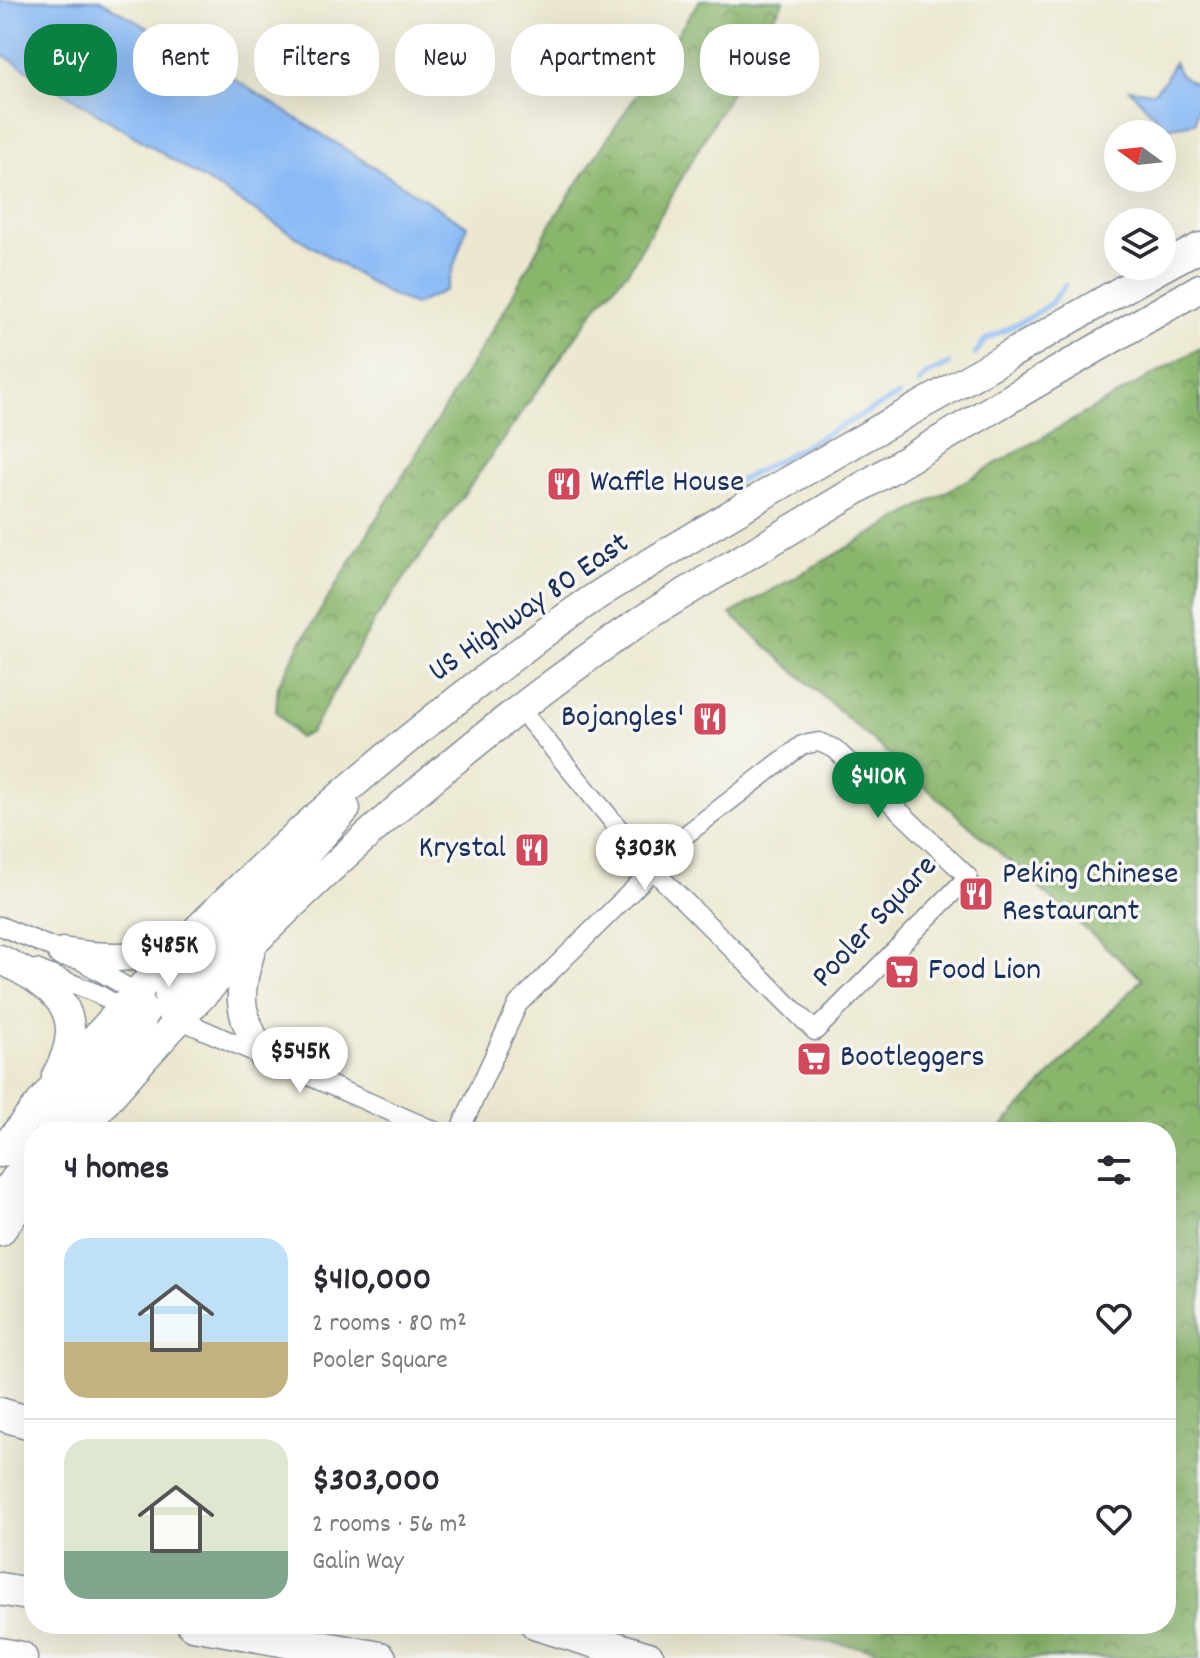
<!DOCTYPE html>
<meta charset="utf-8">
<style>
body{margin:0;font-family:Dekko,sans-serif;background:#f2f2f3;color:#2b2b33;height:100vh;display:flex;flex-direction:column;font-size:30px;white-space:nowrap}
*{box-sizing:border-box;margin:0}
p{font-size:26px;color:#7c7c81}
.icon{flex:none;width:44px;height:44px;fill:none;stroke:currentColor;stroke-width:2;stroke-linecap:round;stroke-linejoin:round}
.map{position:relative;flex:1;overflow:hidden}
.details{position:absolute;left:24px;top:1122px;width:1152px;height:512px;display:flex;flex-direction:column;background:#fff;border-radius:32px;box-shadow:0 8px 32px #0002}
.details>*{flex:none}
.banner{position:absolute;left:24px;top:24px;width:1152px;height:72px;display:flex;gap:16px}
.needle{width:52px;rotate:285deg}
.tools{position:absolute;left:1104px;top:120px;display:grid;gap:16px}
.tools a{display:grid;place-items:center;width:72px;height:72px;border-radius:50%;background:#fff;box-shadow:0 8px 32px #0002;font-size:40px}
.price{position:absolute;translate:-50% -68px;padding:0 18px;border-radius:28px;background:#fff;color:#222;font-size:26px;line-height:52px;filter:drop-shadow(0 2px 4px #0008)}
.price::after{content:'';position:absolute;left:50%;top:48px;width:24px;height:18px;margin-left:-12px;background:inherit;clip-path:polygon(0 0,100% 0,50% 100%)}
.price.current{background:#0b8043;color:#fff}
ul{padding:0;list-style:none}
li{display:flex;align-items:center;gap:24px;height:200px;padding:0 40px}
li+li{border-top:2px solid #e1e1e2}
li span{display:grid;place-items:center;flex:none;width:224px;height:160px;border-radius:24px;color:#555}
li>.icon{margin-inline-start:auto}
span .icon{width:96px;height:96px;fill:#fffc;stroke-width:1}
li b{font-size:34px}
h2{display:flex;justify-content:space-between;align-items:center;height:96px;padding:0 40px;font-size:34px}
.pill{padding:0 28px;border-radius:32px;background:#fff;box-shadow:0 8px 32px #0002;font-size:28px;line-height:72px}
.pill.current{background:#0b8043;color:#fff}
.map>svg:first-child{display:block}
.forest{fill:url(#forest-crowns);stroke:#527265;stroke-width:2}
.water{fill:#8bbbf6;stroke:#5375aa;stroke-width:2}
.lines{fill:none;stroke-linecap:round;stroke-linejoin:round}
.stream{stroke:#8bbbf6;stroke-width:5}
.street-casing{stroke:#848c97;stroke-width:21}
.primary-casing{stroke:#848c97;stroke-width:31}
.highway-casing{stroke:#848c97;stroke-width:35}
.street{stroke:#fff;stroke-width:18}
.primary{stroke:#fff;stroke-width:28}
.highway{stroke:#fff;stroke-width:32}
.labels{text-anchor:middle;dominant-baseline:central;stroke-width:7;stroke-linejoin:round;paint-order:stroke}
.poi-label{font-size:32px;fill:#1b2f5e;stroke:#f6f6f2;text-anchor:start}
.street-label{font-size:32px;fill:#1b2f5e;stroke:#f6f6f2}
</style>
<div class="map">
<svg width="1200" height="1658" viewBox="0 0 1200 1658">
<defs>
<pattern id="forest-crowns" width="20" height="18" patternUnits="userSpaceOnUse" patternTransform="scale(2)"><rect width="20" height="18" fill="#8ab66c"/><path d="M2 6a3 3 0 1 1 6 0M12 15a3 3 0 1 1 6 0" fill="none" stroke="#70945c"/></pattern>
</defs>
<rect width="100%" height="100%" fill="#f6f6f2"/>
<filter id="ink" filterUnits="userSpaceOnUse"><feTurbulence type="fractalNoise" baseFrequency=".0125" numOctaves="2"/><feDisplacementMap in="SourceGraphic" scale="16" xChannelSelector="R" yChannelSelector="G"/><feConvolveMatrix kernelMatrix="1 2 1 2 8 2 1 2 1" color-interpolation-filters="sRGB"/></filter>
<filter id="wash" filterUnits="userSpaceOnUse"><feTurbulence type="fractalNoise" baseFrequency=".006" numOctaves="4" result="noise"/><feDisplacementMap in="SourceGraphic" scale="32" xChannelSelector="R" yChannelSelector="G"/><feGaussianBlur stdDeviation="1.8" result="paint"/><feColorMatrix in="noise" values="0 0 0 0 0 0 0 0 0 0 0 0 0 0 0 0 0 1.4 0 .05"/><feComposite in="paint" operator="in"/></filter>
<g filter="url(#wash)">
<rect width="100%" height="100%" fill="#ece8d0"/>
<path class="forest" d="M700,0h84l-155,270 -28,31 -226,319 -64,112 -12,6 -23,-27 2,-25 22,-42 208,-340 43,-81z
M1200,348v1310h-267l-229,-34h462v-492h-170l146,-153 -412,-365z"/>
<path class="water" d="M0,0h100l109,63 258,163 -21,64 -31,15 -28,-12 -387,-240z
M1174,62l5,11 21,15 -5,35 -29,5 -37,-39 25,3 11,-12z"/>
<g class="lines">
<path class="stream" d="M975,354l10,-14 46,-23 20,-14 14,-18
M919,383l7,-8 23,-11
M726,488l173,-93"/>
</g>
</g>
<g filter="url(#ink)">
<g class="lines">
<defs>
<path id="street" d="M520,709l133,161 162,161 153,-154 -133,-128 -16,-7 -17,3 -154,119
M0,926l73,30 71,41
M36,969l60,24 32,18
M172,1016l265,116
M459,1132l59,-128 135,-134"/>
<path id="primary" d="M252,947c-15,49 -15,64 11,108
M62,952c44,7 76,9 117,-9
M0,959c54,27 92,52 56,117
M178,1020l-10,-12 1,-17 135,-135 42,-47
M50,1132l91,-110 3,-8 -8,-22
M80,1132c162,-192 345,-363 553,-506 53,-36 110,-67 164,-100 133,-81 268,-160 403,-238
M0,1153c134,-173 291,-325 465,-459 46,-35 92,-73 141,-104 112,-70 227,-135 342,-200 84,-47 167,-98 252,-143
M0,1200l34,-48
M0,1232l34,-45"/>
<path id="highway" d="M0,1414l34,10
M0,1589l34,6
M193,1624l187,34
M537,1624l111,34
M0,1654l21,4"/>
</defs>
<use href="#street" class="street-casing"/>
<use href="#primary" class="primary-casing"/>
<use href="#highway" class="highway-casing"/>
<use href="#street" class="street"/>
<use href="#primary" class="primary"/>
<use href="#highway" class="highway"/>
</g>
</g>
<defs>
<symbol id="restaurant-square" viewBox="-11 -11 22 22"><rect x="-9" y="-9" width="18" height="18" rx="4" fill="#d1495b" stroke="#f6f6f2"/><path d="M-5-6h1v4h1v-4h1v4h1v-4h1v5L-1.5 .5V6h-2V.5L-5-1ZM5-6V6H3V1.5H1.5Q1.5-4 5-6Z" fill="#fff"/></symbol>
<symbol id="supermarket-square" viewBox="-11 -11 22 22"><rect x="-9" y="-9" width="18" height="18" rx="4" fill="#d1495b" stroke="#f6f6f2"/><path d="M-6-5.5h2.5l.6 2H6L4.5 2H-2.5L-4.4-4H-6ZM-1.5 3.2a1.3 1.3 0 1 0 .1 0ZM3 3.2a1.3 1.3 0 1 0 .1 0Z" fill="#fff"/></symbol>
</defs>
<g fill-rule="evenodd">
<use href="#restaurant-square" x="544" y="464" width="40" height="40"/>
<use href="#restaurant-square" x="690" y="699" width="40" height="40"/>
<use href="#restaurant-square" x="512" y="830" width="40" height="40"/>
<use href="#restaurant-square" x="956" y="874" width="40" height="40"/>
<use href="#supermarket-square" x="882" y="952" width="40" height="40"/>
<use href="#supermarket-square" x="794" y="1039" width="40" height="40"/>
</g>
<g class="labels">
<g class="poi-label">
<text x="590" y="484">Waffle House</text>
<text x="684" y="719" text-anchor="end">Bojangles'</text>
<text x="506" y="850" text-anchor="end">Krystal</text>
<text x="1002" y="876">Peking Chinese<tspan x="1002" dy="37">Restaurant</tspan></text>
<text x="928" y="972">Food Lion</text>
<text x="840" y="1059">Bootleggers</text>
</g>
<g class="street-label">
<text transform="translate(530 609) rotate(-35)">US Highway 80 East</text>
<text transform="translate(876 923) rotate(-47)">Pooler Square</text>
</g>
</g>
</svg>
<div class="tools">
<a><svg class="needle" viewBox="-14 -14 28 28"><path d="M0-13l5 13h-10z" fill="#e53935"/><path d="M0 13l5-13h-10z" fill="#7c7c81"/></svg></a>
<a><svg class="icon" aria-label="layers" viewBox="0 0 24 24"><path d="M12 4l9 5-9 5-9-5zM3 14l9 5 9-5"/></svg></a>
</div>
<b class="price current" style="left:878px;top:820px">$410K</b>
<b class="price" style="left:645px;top:892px">$303K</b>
<b class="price" style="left:169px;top:989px">$485K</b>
<b class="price" style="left:300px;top:1095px">$545K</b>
<div class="banner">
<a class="pill current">Buy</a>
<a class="pill">Rent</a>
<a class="pill">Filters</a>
<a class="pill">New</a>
<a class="pill">Apartment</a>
<a class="pill">House</a>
</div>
<section class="details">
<h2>4 homes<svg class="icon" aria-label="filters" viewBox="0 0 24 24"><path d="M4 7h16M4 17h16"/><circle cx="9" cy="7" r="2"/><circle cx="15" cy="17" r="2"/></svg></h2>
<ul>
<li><span style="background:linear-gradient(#bfe0f5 65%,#c2b280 0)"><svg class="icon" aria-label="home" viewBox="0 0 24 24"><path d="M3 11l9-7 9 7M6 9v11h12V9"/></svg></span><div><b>$410,000</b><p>2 rooms · 80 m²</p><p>Pooler Square</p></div><svg class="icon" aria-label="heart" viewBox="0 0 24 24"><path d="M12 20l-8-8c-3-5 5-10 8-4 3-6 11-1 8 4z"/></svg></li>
<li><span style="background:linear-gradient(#dfe7d0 70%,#7fa58c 0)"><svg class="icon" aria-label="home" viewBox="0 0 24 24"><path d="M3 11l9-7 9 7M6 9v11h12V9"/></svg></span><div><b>$303,000</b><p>2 rooms · 56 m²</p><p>Galin Way</p></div><svg class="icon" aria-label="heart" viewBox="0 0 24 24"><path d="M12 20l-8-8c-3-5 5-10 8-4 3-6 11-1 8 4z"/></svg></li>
</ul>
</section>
</div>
